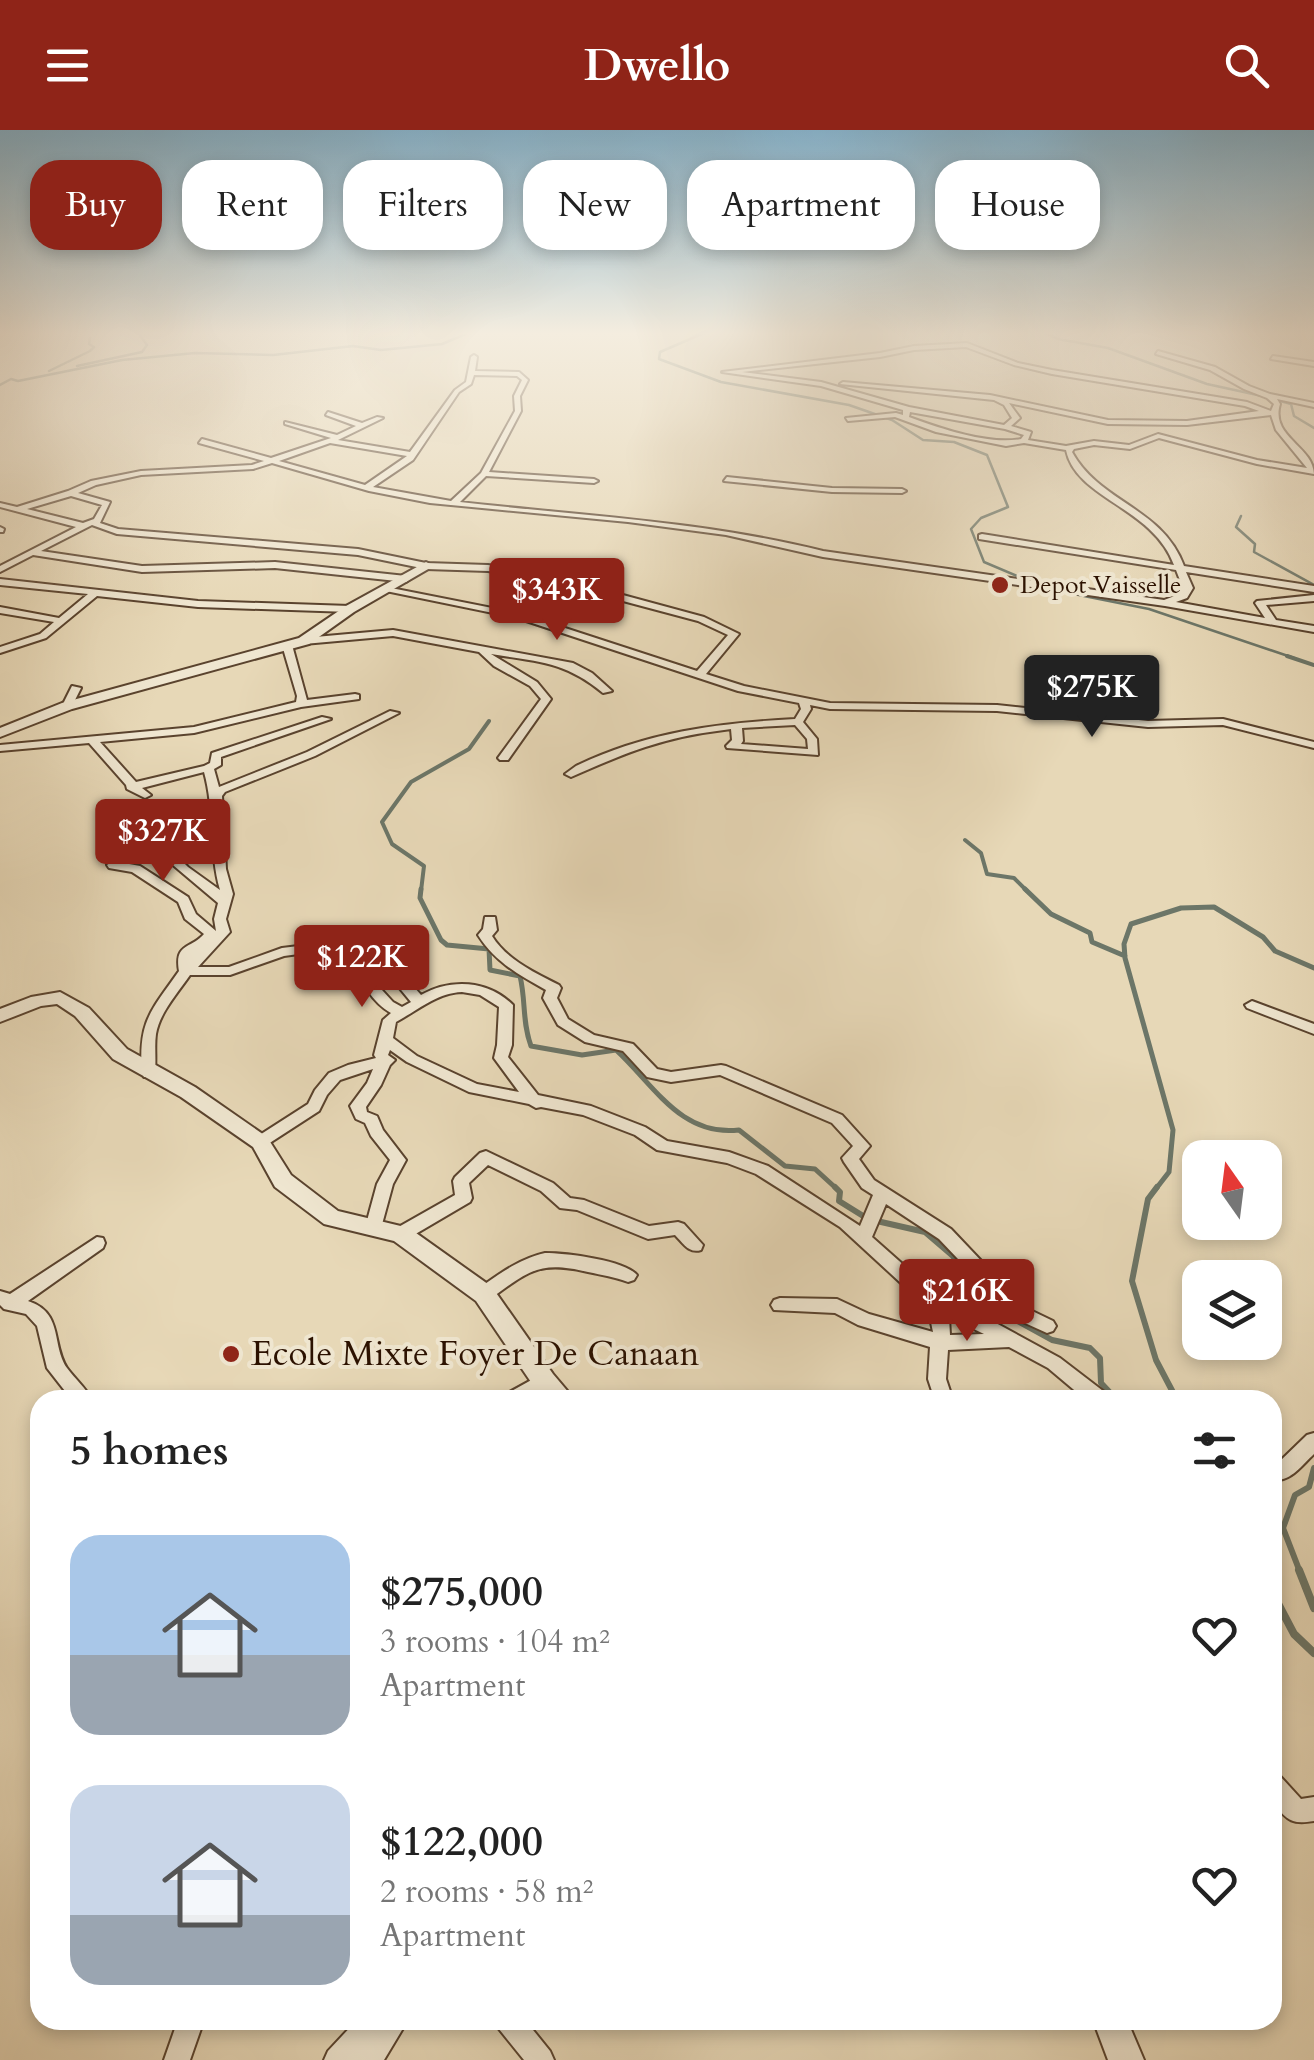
<!DOCTYPE html>
<meta charset="utf-8">
<style>
body{margin:0;font-family:Cardo,serif;background:#f2f2f2;color:#222;height:100vh;display:flex;flex-direction:column;font-size:38px;white-space:nowrap}
*{box-sizing:border-box;margin:0}
p{font-size:32px;color:#767676}
.icon{flex:none;width:55px;height:55px;fill:none;stroke:currentColor;stroke-width:2;stroke-linecap:round;stroke-linejoin:round}
.map{position:relative;flex:1;overflow:hidden}
.panel{position:absolute;left:30px;top:1260px;width:1252px;height:640px;display:flex;flex-direction:column;background:#fff;border-radius:30px;box-shadow:0 5px 15px #0003}
.panel>*{flex:none}
.hud{position:absolute;left:30px;top:30px;width:1255px;height:90px;display:flex;gap:20px}
.needle{width:65px;rotate:346deg}
.controls{position:absolute;left:1182px;top:1010px;display:grid;gap:20px}
.controls a{display:grid;place-items:center;width:100px;height:100px;border-radius:20px;background:#fff;box-shadow:0 5px 15px #0003;font-size:50px}
.price{position:absolute;translate:-50% -85px;padding:0 22px;border-radius:10px;background:#8f2418;color:#fff;font-size:32px;line-height:65px;filter:drop-shadow(0 2px 5px #0008)}
.price::after{content:'';position:absolute;left:50%;top:60px;width:30px;height:22px;margin-left:-15px;background:inherit;clip-path:polygon(0 0,100% 0,50% 100%)}
.price.active{background:#222;color:#fff}
ul{padding:0;list-style:none}
li{display:flex;align-items:center;gap:30px;height:250px;padding:0 40px}
li span{display:grid;place-items:center;flex:none;width:280px;height:200px;border-radius:30px;color:#555}
li>.icon{margin-inline-start:auto}
span .icon{width:120px;height:120px;fill:#fffc;stroke-width:1}
li b{font-size:42px}
h2{display:flex;justify-content:space-between;align-items:center;height:120px;padding:0 40px;font-size:42px}
.tag{padding:0 35px;border-radius:30px;background:#fff;box-shadow:0 5px 15px #0003;font-size:35px;line-height:90px}
.tag.active{background:#8f2418;color:#fff}
header{display:flex;justify-content:space-between;align-items:center;height:130px;padding:0 40px;background:#8f2418;color:#fff;font-size:45px;font-weight:800}
.map>svg:first-child{display:block}
.lines{fill:none;stroke-linecap:round;stroke-linejoin:round}
.stream-far4{stroke:#6c7668;stroke-width:2.5}
.stream-far3{stroke:#6c7668;stroke-width:4}
.stream-far2{stroke:#6c7668;stroke-width:5}
.stream-far1{stroke:#6c7668;stroke-width:6}
.stream{stroke:#6c7668;stroke-width:8}
.minor-casing{stroke:#5a432e;stroke-width:4}
.tertiary-casing{stroke:#5a432e;stroke-width:4}
.minor{fill:#efe6d0;fill-rule:evenodd}
.tertiary{fill:#efe6d0;fill-rule:evenodd}
.poi-dot{fill:#8f2418;stroke:#efe6d0;stroke-width:4}
.labels{text-anchor:middle;dominant-baseline:central;stroke-width:8;stroke-linejoin:round;paint-order:stroke}
.far-poi-label{font-size:25px;fill:#2b1100;stroke:#efe6d0;text-anchor:start}
.near-poi-label{font-size:35px;fill:#2b1100;stroke:#efe6d0;text-anchor:start}
</style>
<header><svg class="icon" aria-label="menu" viewBox="0 0 24 24"><path d="M4 6h16M4 12h16M4 18h16"/></svg>Dwello<svg class="icon" aria-label="search" viewBox="0 0 24 24"><circle cx="10" cy="10" r="6"/><path d="M15 15l6 6"/></svg></header>
<div class="map">
<svg width="1314" height="1930" viewBox="0 0 1314 1930">
<rect width="100%" height="100%" fill="#e7d8b7"/>
<filter id="stains"><feTurbulence type="fractalNoise" baseFrequency=".002" numOctaves="4"/><feColorMatrix values="0 0 0 0 .2 0 0 0 0 .09 0 0 0 0 .02 0 0 0 .5 -.17"/></filter>
<radialGradient id="worn" r=".72"><stop offset=".6" stop-color="#630" stop-opacity="0"/><stop offset="1" stop-color="#630" stop-opacity=".3"/></radialGradient>
<g class="lines">
<path class="stream-far4" d="M704,203l-44,19 -1,7 62,23 128,23 43,15 31,20 31,2 33,13 21,52 -27,11 -10,11 13,33 50,21
M1046,203l12,6 50,9 99,36 55,12
M77,236l65,-14 5,-7 -8,-11
M49,241l41,-20 4,-4 -5,-3 1,-6
M0,255l11,-6 7,2 104,-21 73,-7 78,2 80,-9 28,4 61,-6 26,-11
M1273,269l18,5 3,12 20,12
M1241,386l-5,11 19,17 -1,8 60,33
M1049,459l100,20 145,49"/>
<path class="stream-far3" d="M1287,526l27,9
M965,710l16,13 6,21 27,4 13,13
M421,761l3,-25 -32,-22 -10,-22 29,-40 58,-33 20,-28"/>
<path class="stream-far2" d="M421,759l-1,9 21,42 6,5 42,4 1,21 30,6c6,25 2,46 11,70l51,9 34,-5c38,35 65,87 123,80l46,36 30,3 23,21
M1025,759l26,25 39,19 2,9 33,14
M1155,1060l14,-18 4,-42 -48,-172 -1,-14 7,-20 50,-16 33,-1 49,30 12,14 39,17"/>
<path class="stream-far1" d="M835,1057l5,5 -1,9 29,18 57,13 28,24 43,53 56,31 38,8 10,10 1,25 14,15 59,-4
M1157,1057l-9,12 -16,82 24,79 21,40
M1300,1442l-17,-44 12,-33 14,-8 5,-19"/>
<path class="stream" d="M1299,1440l15,38
M1272,1462l22,42 20,19"/>
<defs>
<path id="minor" d="M967,213l51,20 34,7 195,32 24,9 3,-7 -7,-6 -23,-9 -34,-19 -54,-16 2,-3 57,16 34,19 21,8 44,9v4l-37,-8 3,5c-10,33 33,42 34,70l-57,-10 -98,-26 -29,11 -36,-4 -20,4 -2,3c28,51 90,55 112,114l130,20v6l-128,-20 7,16 -6,10 -11,4 89,16 -10,-15 2,-2 57,-6v6l-48,4 10,15 38,6v6l-149,-26 -342,-49 -97,-22 -98,-13 -198,-19 -61,-12 -97,-28 -19,6 -112,6 -45,10 -18,8 32,9 -10,21 18,6 240,20 68,14 62,2 61,10 155,42 35,17 -33,40 38,12 86,17 167,2 151,16 75,-2 91,23v6l-91,-23 -75,2 -151,-16 -167,-2 -20,-4 1,4 -8,13 14,17 1,16 -91,-7 -1,-2 6,-6 -1,-11 -7,1c-60,7 -99,23 -153,47l-6,-3 11,-8c70,-34 142,-43 219,-47l6,-10 -2,-6 -61,-12 -221,-73 -136,-28 5,-3 136,27 175,57 31,-36 -30,-14 -150,-40 -60,-10 -62,-2 -68,-14 -241,-21 -25,-9 -51,26 101,15 133,-4 131,14 4,3 -4,3 -131,-14 -133,4 -109,-17 -33,17v-6l76,-39 -76,-20v-4l17,4 51,-16 23,-10 50,-10 111,-6 12,-4 -65,-18 3,-4 69,19 60,-20 -46,-14v-2l52,13 19,-9 -30,-11 2,-3 34,11 15,-6 6,1 -45,22 72,12 45,-62 11,-8 5,-25 3,-2 3,2 -2,14 44,1 9,8 -8,16 1,15 -32,61 105,7 4,2 -4,2 -108,-7 -26,26c122,14 243,19 363,49l341,49 16,-6 3,-6 -7,-18 -197,-31v-4l3,-1 192,31c-21,-58 -98,-66 -108,-115l-42,-7 -18,3 -70,-14 -41,-15 -47,4 -2,-3 50,-5 7,2v-5l-82,-24 -99,-14 158,-19 34,-7zM966,217l48,18 38,9 193,32 14,5 -72,10 -79,-1 -118,-25 -147,-13 -3,2 154,16 10,5 8,13 -8,7 -95,-18 -88,-25 -79,-10 138,-15 34,-7zM474,245l43,1 5,4 -8,16 1,15 -34,62 -30,28 -78,-14 40,-27 46,-68 12,-8zM1009,273l99,21 79,1 84,-10 5,15 31,38 -50,-8 -99,-26 -29,11 -35,-4 -28,5 -38,-6 3,-8 -20,-6 9,-8zM910,282l95,17 19,6 -3,4c-33,6 -79,-10 -112,-22zM330,313l77,13 -42,29 -86,-24zM71,366l31,9 -8,14 -11,4 -56,-14zM795,595l12,14 1,10 -67,-5 2,-3 -1,-13z
M1273,226l41,6v4l-43,-7z
M727,347l105,11 70,1 4,2 -4,2 -70,-1 -108,-11z
M0,397l4,2 -1,3h-3z
M0,449l198,22 152,5 5,3 -5,3 -152,-5 -101,-11 -51,42 -46,15v-6l40,-13 14,-12 -54,-9v-6l59,11 29,-24 -88,-9z
M393,500l180,33 19,10 20,18 -9,2c-38,-32 -65,-31 -112,-39l46,28 14,17 -43,61h-8l-2,-2 43,-59 -11,-13 -36,-20 -15,-14 -86,-16 -89,8 -5,-3 5,-3z
M287,512l5,3 15,55 48,-6 4,1v4l-58,8 -107,26 -94,9 36,40 68,-16 6,-3 2,-10 110,-36 9,2 -110,38v8l-7,4 5,18 88,-35 83,-41 9,2 -84,43 -90,36 -3,4 4,73 7,25 -7,25 4,13 -32,35h31l53,-19 41,-5 72,29 12,7 14,16c30,-17 67,-15 92,10l-1,40 -4,12 30,38 53,11 54,21 22,14 62,11 39,14 92,60 13,-31 -11,-7 -18,-26 -2,-4 11,-12 -21,-23 -112,-48 -49,7 -24,-5 -24,-26 -38,-9 -27,-17 -15,-27 3,-8c-27,-15 -51,-28 -68,-55l5,-6 2,-12h10l2,13 -5,6c15,24 42,36 67,49l2,3 -4,10 11,21 26,16 39,9 24,25 14,3 50,-7 5,1 116,49 28,31 -11,13 15,21 77,49 75,79 27,13 3,5 -3,5 -6,2 -33,-15 -75,-79 -53,-35 -14,33 70,62 41,17 77,42 47,36 2,6h-23l-38,-32 -39,-21 -61,3 -2,29 7,21h-18l-7,-21 2,-32 -72,-22 -23,-12 -61,-3 -3,-5 3,-5 6,-2 57,1 32,15 64,18 -5,-24 -88,-81 -84,-53 -29,-11 -70,-13 -22,-15 -52,-20 -42,-8 -5,1 -7,-4 -60,-12 -62,-30 -17,-12 -2,5 7,5 -5,5 -9,20 -15,22 1,5 10,4 6,14 23,30 -13,24 -12,44 -2,4h-12l-2,-4 12,-44 13,-24 -19,-24 -6,-13 -9,-4 -6,-13 17,-23 6,-14 -33,11 -13,15 -8,16 -54,35h-10l-3,-4 3,-4 53,-34 7,-14 14,-17 19,-8 28,-7 -2,-3 9,-35 8,-7c-9,-5 -17,-13 -23,-22l2,-12 -10,-11 -39,-17 -37,5 -54,19h-40c-13,19 -30,37 -34,59 -2,14 1,29 -2,43h-10l-2,-4c-4,-52 9,-62 37,-102 -5,-28 12,-22 25,-37l-19,-15 -7,-17 -46,-30 -23,-4 -2,-3 6,-4 27,5 48,31 8,17 20,17 -2,-12 4,-16 -51,-43 -55,-5 -6,-4 6,-4 63,7 13,13 32,23c-11,-38 -5,-79 -16,-118l-62,16 9,7 -6,3 -18,-9 -1,-4 -37,-42 -89,8v-6l194,-18 102,-25 1,-6 -15,-51zM383,847l14,8 14,17 -9,5 -9,-5 -11,-12zM462,862l18,3 19,12 -2,38 -3,13 25,34 -42,-8 -60,-28 -24,-18 3,-16c22,-12 41,-29 66,-30zM949,1187l35,17 -34,1z
M72,556l9,2 -10,20h-8l-1,-2z
M1252,871l62,23v10l-67,-26 -2,-3z
M486,1021l67,32 17,15 14,2 65,26 29,-4 6,2 19,21 -2,5c-12,4 -18,-7 -26,-15l-27,4 -71,-29 -17,-2 -19,-17 -53,-26 -19,18 3,15 -2,4 -63,37 -6,1 -6,-1 -2,-5 2,-5 60,-34 -2,-14 2,-4 25,-24z
M97,1107l6,1 2,5 -2,5 -75,53c36,12 23,43 39,67 8,11 19,20 25,32h-20l-25,-32 -10,-42 -11,-12 -22,-5 -4,-4v-14l10,3z
M545,1123c21,0 79,7 92,22l-3,5 -6,2c-13,-5 -26,-7 -40,-10 -49,-12 -59,-1 -98,27l-6,2 -6,-2 -3,-5 3,-5c21,-15 41,-30 67,-36z
M544,1243l6,2 3,6c-12,18 -29,19 -49,19l2,-6z
M1314,1303v21c-13,12 -23,28 -42,26v-18l6,1 29,-28z
M1272,1643l8,3 21,23 13,-2v24c-24,4 -26,-1 -42,-19z
M178,1890h26l-14,40h-26z
M357,1890h51l-24,40h-60l4,-9z
M495,1890h30l25,31 4,9h-30l-25,-31z"/>
<path id="tertiary" d="M426,432l4,2v4l-76,44 -45,32 -237,65 -72,28v-9l62,-25 237,-65 47,-32z
M60,862l29,16 38,41 68,38 72,50 24,38 47,36 71,17 83,59 61,87 22,26h-28l-12,-12 -59,-87 -82,-60 -70,-17 -49,-37 -22,-40 -72,-50 -68,-38 -38,-43 -18,-12 -16,2 -41,16v-13l31,-12z
M1093,1890h34l17,40h-36z"/>
</defs>
<use href="#minor" class="minor-casing"/>
<use href="#tertiary" class="tertiary-casing"/>
<use href="#minor" class="minor"/>
<use href="#tertiary" class="tertiary"/>
</g>
<linearGradient id="sky" x2="0" y2="1"><stop stop-color="#87b6d1"/><stop offset="0.43" stop-color="#f4eddf"/><stop offset="1" stop-color="#f4eddf" stop-opacity="0"/></linearGradient>
<rect width="1314" height="473" fill="url(#sky)"/>
<g class="poi-dot">
<circle cx="1000" cy="455" r="10"/>
<circle cx="231" cy="1224" r="10"/>
</g>
<g class="labels">
<g class="far-poi-label">
<text x="1020" y="455">Depot Vaisselle</text>
</g>
<g class="near-poi-label">
<text x="251" y="1224">Ecole Mixte Foyer De Canaan</text>
</g>
</g>
<rect width="100%" height="100%" filter="url(#stains)"/>
<rect width="100%" height="100%" fill="url(#worn)"/>
</svg>
<div class="controls">
<a><svg class="needle" viewBox="-14 -14 28 28"><path d="M0-13l5 13h-10z" fill="#e53935"/><path d="M0 13l5-13h-10z" fill="#767676"/></svg></a>
<a><svg class="icon" aria-label="layers" viewBox="0 0 24 24"><path d="M12 4l9 5-9 5-9-5zM3 14l9 5 9-5"/></svg></a>
</div>
<b class="price" style="left:557px;top:513px">$343K</b>
<b class="price active" style="left:1092px;top:610px">$275K</b>
<b class="price" style="left:163px;top:754px">$327K</b>
<b class="price" style="left:362px;top:880px">$122K</b>
<b class="price" style="left:967px;top:1214px">$216K</b>
<div class="hud">
<a class="tag active">Buy</a>
<a class="tag">Rent</a>
<a class="tag">Filters</a>
<a class="tag">New</a>
<a class="tag">Apartment</a>
<a class="tag">House</a>
</div>
<section class="panel">
<h2>5 homes<svg class="icon" aria-label="filters" viewBox="0 0 24 24"><path d="M4 7h16M4 17h16"/><circle cx="9" cy="7" r="2"/><circle cx="15" cy="17" r="2"/></svg></h2>
<ul>
<li><span style="background:linear-gradient(#a9c7e8 60%,#9aa5b1 0)"><svg class="icon" aria-label="home" viewBox="0 0 24 24"><path d="M3 11l9-7 9 7M6 9v11h12V9"/></svg></span><div><b>$275,000</b><p>3 rooms · 104 m²</p><p>Apartment</p></div><svg class="icon" aria-label="heart" viewBox="0 0 24 24"><path d="M12 20l-8-8c-3-5 5-10 8-4 3-6 11-1 8 4z"/></svg></li>
<li><span style="background:linear-gradient(#c9d6e8 65%,#9aa5b1 0)"><svg class="icon" aria-label="home" viewBox="0 0 24 24"><path d="M3 11l9-7 9 7M6 9v11h12V9"/></svg></span><div><b>$122,000</b><p>2 rooms · 58 m²</p><p>Apartment</p></div><svg class="icon" aria-label="heart" viewBox="0 0 24 24"><path d="M12 20l-8-8c-3-5 5-10 8-4 3-6 11-1 8 4z"/></svg></li>
</ul>
</section>
</div>
